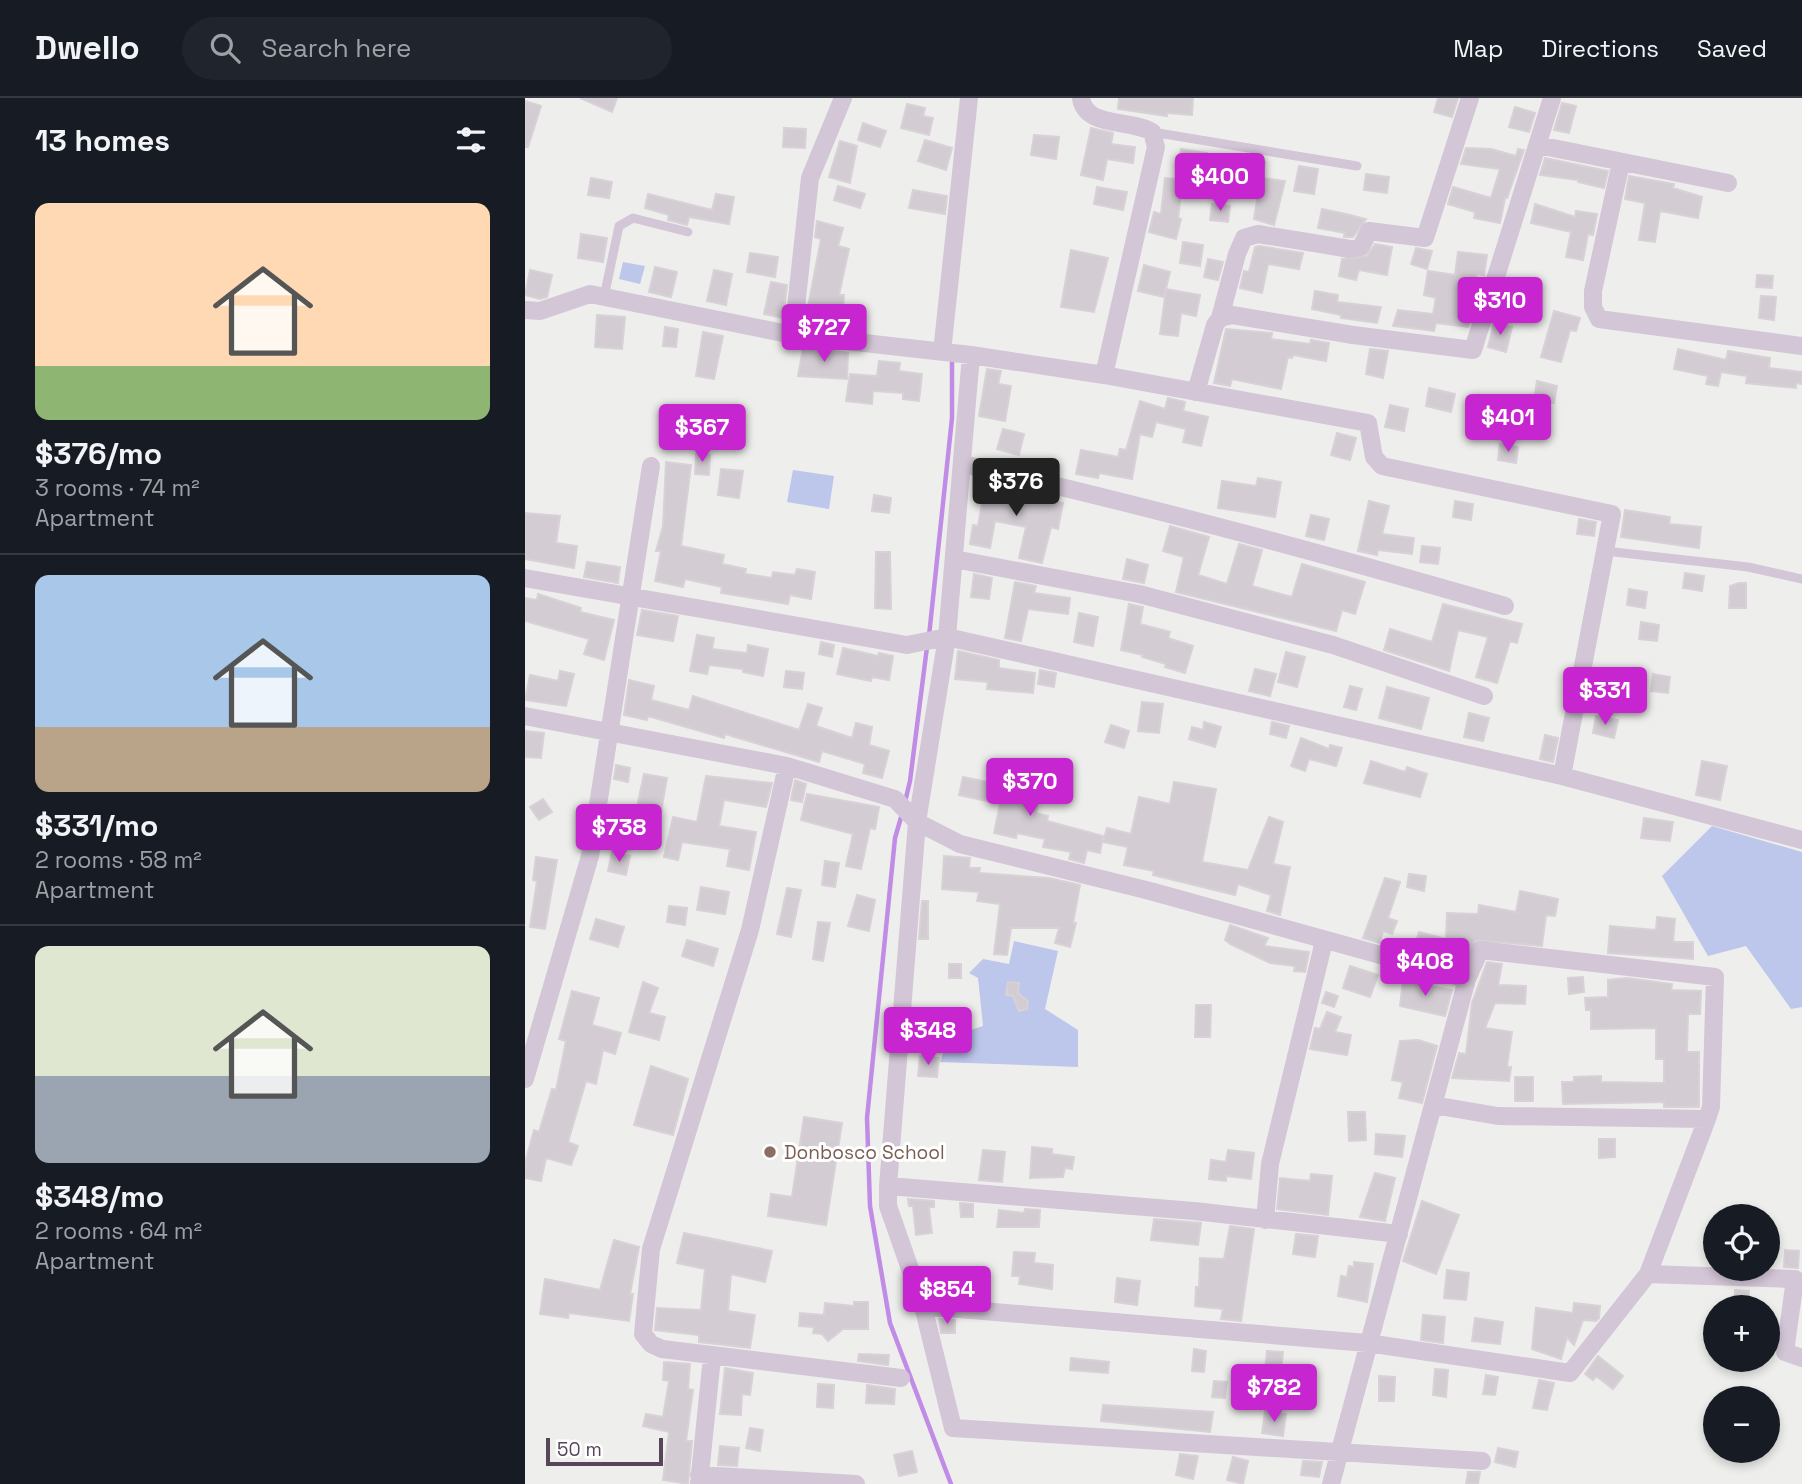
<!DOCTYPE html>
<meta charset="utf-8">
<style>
body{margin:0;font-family:"Space Grotesk",sans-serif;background:#20242c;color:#f1f3f6;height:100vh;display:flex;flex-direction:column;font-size:26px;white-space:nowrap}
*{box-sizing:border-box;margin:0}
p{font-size:23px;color:#9ea1a6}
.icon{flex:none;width:38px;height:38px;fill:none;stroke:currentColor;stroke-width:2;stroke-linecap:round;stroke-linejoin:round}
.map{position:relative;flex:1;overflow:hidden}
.sheet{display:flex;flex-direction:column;background:#171b24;width:525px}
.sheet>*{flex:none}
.buttons{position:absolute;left:1178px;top:1106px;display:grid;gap:14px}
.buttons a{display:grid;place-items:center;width:77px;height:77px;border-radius:50%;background:#171b24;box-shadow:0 4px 10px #0003;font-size:35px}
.scale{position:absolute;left:21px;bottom:18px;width:117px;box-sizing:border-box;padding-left:7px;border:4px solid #564658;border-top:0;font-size:19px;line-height:24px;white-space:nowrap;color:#564658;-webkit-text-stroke:5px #fff;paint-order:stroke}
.price{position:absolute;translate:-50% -60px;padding:0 16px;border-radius:7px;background:#c725d0;color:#fff;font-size:23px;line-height:46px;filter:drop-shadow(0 2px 4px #0008)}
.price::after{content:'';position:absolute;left:50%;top:42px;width:21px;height:16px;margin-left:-10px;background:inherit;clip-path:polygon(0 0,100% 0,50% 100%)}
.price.on{background:#222;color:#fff}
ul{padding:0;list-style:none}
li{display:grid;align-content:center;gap:14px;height:371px;padding:0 35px}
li+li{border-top:2px solid #363941}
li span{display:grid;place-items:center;height:217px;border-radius:14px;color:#555}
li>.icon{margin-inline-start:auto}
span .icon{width:126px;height:126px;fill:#fffc;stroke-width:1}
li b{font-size:30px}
h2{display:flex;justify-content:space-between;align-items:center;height:84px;padding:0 35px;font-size:30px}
header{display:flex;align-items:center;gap:42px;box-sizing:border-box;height:98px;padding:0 35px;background:#171b24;border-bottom:2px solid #363941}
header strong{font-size:33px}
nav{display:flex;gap:38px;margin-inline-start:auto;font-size:24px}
.search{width:490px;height:63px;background:#20242c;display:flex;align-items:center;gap:18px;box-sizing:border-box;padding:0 24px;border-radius:38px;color:#9ea1a6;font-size:26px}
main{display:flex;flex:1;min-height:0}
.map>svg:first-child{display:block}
.green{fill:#bcc7eb}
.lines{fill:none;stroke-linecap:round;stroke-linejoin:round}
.stream{stroke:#c08ce5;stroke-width:4.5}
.building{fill:#d3ccd3;stroke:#d8d1d7;stroke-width:2}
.service{stroke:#d3c6d6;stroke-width:9}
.minor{stroke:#d3c6d6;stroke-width:18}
.education-dot{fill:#8d6e63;stroke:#fff;stroke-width:2.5}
.labels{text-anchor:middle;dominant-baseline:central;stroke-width:6;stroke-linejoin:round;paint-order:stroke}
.education-label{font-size:19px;fill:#785e54;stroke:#fff;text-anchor:start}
</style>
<header>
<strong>Dwello</strong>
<div class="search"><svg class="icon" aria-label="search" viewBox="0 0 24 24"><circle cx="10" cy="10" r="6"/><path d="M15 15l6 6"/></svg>Search here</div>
<nav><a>Map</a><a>Directions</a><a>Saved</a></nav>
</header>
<main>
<section class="sheet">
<h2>13 homes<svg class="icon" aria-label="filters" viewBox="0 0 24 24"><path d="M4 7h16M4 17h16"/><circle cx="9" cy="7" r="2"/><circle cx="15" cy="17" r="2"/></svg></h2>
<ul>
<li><span style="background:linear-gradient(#ffd9b3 75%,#8fb573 0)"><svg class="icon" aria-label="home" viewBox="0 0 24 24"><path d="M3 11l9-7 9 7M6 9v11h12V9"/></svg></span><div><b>$376/mo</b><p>3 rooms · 74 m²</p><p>Apartment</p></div></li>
<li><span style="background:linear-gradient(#a9c7e8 70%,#b9a48a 0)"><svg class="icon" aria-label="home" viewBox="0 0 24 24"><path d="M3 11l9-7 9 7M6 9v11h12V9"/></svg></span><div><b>$331/mo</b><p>2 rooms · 58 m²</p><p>Apartment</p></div></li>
<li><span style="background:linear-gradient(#dfe7d0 60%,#9aa5b1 0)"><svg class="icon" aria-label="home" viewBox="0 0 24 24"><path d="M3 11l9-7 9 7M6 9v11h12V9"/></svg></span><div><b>$348/mo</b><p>2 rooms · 64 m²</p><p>Apartment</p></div></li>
</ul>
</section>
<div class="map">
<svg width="1277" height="1386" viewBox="0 0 1277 1386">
<rect width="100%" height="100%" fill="#eeefec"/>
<path class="green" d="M98,164l22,4 -5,18 -21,-5z
M268,372l41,6 -5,33 -42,-7z
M1187,728l90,26v155l-11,2 -45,-63 -38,10 -46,-80z
M489,843l44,10 -13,58 33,21v37l-138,-5 4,-12 -16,-6 55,-18 -5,-48 -9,-5 14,-14 26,5z"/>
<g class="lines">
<path class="stream" d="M404,538l23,-218v-60
M380,704l5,-21 17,-134
M377,716l-7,24 -28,280 3,88 20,117 61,161"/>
</g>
<path class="building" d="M55,0h37l-5,14z
M594,0h74l-1,17 -25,-2v3l-49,-7z
M913,0h20l-6,19 -18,-5z
M0,3l16,5 -13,41h-3z
M1037,5l14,3 -7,27 -15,-3z
M382,6l18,4 -2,8 10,2 -4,17 -28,-7z
M990,9l20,6 -6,19 -20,-5z
M338,25l23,8 -6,16 -22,-7z
M259,30l22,1 -1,19 -22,-1z
M566,30l22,5 -2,11 24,3 -2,16 -26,-4 -4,21 -22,-5z
M509,37l25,2 -3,22 -25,-4z
M400,42l27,8 -6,22 -28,-9z
M315,43l17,5 -7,37 -21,-6z
M941,50l25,1 25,7 2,-7 6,1 -17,48h-2l-5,25 -26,-5 1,-6 -27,-8 5,-17 38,11 9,-29 -39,-5z
M656,51l26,4 -3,20 -26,-4z
M1020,60l63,13 -4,17 -26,-6v-2l-38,-5z
M721,61l19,3 -3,16 23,3 -11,44 -20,-6 5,-32 -17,-3z
M774,68l19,3 -4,25 -20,-3z
M841,76l23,3 -2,16 -23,-3z
M1104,78l45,8 -1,4 29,9 -4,21 -38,-7 -5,31 -16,-2 6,-37 -20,-4z
M66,80l21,4 -3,16 -21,-3z
M640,80l18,2 -5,38 3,1 -5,20 -27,-7 5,-20 7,2z
M313,88l27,8 -5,14 -26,-8z
M572,89l30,5 -4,18 -29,-6z
M388,92l34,6 -2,18 -36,-6z
M123,96l64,16 4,-16 18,3 -5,27 -40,-7 -2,8 -19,-5 1,-5 -24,-7z
M687,106l18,2 -2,16 -18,-2z
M1010,106l40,13 1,-6 21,3 -4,21 -5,-1 -5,26 -17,-3 5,-25 -40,-9z
M797,111l24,5 20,5 -13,18h-9l1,-4 -27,-5z
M292,123l26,7 -5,18 11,3 -10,46h5l-2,27 -36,-5 15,-78 -6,-2z
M56,136l26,4 -4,24 -25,-4z
M658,144l20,3 -3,21 -20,-3z
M850,146l17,3 -5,28 -28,-5 -3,10 -17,-4 3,-17 25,-3z
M734,148l44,7 -4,16 -31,-5 -6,29 -22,-5 4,-17 5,1 6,-25z
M891,150l16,3 -5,18 -16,-5z
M546,152l37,8 -14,54 -33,-5z
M933,154l29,3 -3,20 -7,-1 -5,30 3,1 -7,22 -32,-4 -2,8 -41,-5 5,-16 35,4 3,-16 -12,-3 4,-24 27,4z
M225,155l28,4 -3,20 -28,-5z
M683,161l15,3 -5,18 -14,-3z
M619,167l26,7 -6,25 -26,-6z
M130,169l22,5 -6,25 -22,-5z
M5,172l22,5 -5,22 -7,2 -15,-4z
M189,172l18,4 -6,31 -19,-4z
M1232,177l16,1 -1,12 -16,-1z
M246,184l16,3 -4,33 -19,-4z
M641,191l34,6 -4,21 -15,-3 -3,23 -18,-2z
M790,193l23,4 -1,7 44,5 -4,16 -36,-5v-3l-29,-6z
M1236,198l15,1 -2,23 -15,-2z
M1029,213l26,7 -4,13 -6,-1 -9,32 -20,-5z
M72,217l28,2 -3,32 -27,-2z
M969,225l18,4 -6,25 -18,-5z
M140,229l13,2 -2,18 -13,-1z
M701,231l46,4 -1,6 39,5 1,-4 18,3 -3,18 -33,-6 -1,3 -4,-1 -7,32 -49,-10 -2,7 -16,-3z
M178,234l20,4 -9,43 -18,-3z
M278,250l45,5 -1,26 -49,-3z
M845,251l18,2 -5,27 -17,-4z
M1153,251l48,11 2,-9 42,7 -1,10 33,4v12l-6,-1v5l-50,-5 1,-7 -26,-4 -3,14 -12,-2 2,-8 -34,-7z
M354,263l21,2 -1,8 23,3 -3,27 -16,-2v-6l-30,-2 -1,13 -26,-3 4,-27 27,2z
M462,271l14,2 -3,13 13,2 -6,35 -26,-5z
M1012,283l20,5 -3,17 -20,-4z
M904,290l26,6 -4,18 -25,-6z
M643,300l17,4 -2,9 25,6 -7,29 -18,-4 3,-13 -30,-7 -4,15 -12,-3 -8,45 -33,-6 -1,5 -22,-4 5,-24 37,7 2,-8 6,1 14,-49 25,8z
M865,307l18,4 -4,22 -19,-4z
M478,331l21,5 -5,21 -22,-6z
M812,335l19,5 -6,22 -19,-5z
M975,346l18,3 -2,16 -18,-3z
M171,356l14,1 -1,20 -14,-1z
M141,364l25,3 -10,81 43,9 -2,9 24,5 -1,5 27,4 1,-6 22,3 2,-6 18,3 -4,27 -21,-4 -2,9 -67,-11 1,-6 -37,-8 -2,8 -28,-6 6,-30h-5l7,-25z
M196,371l22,2 -4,27 -21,-3z
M733,380l23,4 -6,35 -57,-9 4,-27 34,5z
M455,382l48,11 -1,5 36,7 -5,26 -7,-2 -9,36 -23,-5 7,-31 -31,-6 -5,27 -20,-4 3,-19 5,1 5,-29 -6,-1z
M349,397l17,3 -2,15 -17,-2z
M844,403l20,5 -7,28 32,4 -2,16 -34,-4 -1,5 -19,-4z
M930,403l18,3 -2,16 -18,-3z
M1100,412l45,7 -1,7 32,3 -2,21 -78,-11z
M0,415l35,3 -4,27 21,3 -3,22 -49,-9z
M786,417l18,4 -5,21 -18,-4z
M1054,421l17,3 -2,14 -17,-2z
M645,428l39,11 -11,38 29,9 12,-40 23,6 -10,36 40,11 10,-33 63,18 -10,32 -13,-4 -6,21 -160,-39 8,-35 -21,-6z
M897,448l18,2 -2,16 -18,-2z
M351,454h14l1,57 -16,-1z
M602,461l21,6 -4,18 -21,-4z
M62,464l33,5 -2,16 -34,-6z
M1160,475l19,3 -2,15 -19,-3z
M449,476l18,4 -3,21 -18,-2z
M490,484l21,4 -2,7 36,5 -2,16 -40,-5 -7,32 -16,-3z
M1214,485h7v25h-17l1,-22z
M1104,491l18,3 -2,16 -18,-3z
M13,496l43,14 -1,4 34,8 -10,40 -20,-6 5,-15 -64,-18v-23l12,2z
M604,506l14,3 -3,17 30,8 -2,6 25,8 -8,27 -20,-6 1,-3 -24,-7 1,-2 -22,-5z
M918,506l79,20 -5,19 -7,-2 -13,42 -21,-6 12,-40 -30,-7 -9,41 -65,-21 6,-21 42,13z
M117,512l36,6 -5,25 -36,-6z
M554,515l19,4 -5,29 -19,-4z
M1116,524l18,3 -2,16 -18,-2z
M172,537l17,3 -2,11 35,4 1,-8 20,4 -5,27 -20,-4v-3l-34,-4 -2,9 -17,-3z
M296,544l13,3 -2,12 -13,-3z
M318,550l35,8 1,-3 14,3 -4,24 -17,-3 -1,4 -34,-7z
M433,553l41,9v8l36,5 -2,20 -46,-4 1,-7 -33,-3z
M761,554l19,5 -8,30 -19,-5z
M730,571l21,5 -6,22 -21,-5z
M515,572l16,3 -2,14 -16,-3z
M35,573l14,3 -8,32 -41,-6 5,-25 28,6z
M261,573l18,2 -2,16 -18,-2z
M1128,576l17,3 -2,16 -17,-2z
M104,582l25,6 -3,14 38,10 4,-14 106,34 9,-26 14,4 -6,18 36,12 4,-15 16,4 -3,18 20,6 -7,27 -19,-5 2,-9 -43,-13 -3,11 -94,-28 -1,4 -76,-22 -1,4 -23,-5z
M825,588l12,3 -6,21 -12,-3z
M862,589l42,11 -8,31 -42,-11z
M617,604l21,2 -4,29 -21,-2z
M944,615l20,5 -6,23 -19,-4z
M1071,618l22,4 -4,18 -21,-5z
M679,624l17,5 -6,20 -26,-8 3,-12 11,3z
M747,624l17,4 -3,12 -16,-4z
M586,627l18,6 -5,17 -19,-6z
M0,633l19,2 -3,25 -16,-1z
M1020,637l13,3 -5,24 -13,-3z
M776,640l28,11 1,-4 12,3 -6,18 -27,-7 -4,12 -14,-5z
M846,663l34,11 2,-5 20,7 -7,23 -56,-14z
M1177,663l25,5 -7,34 -24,-5z
M91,667l14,3 -2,14 -14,-3z
M119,676l23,4 -6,34 -24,-5z
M181,678l66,7 -6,24 -42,-7 -5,26 37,6 -7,38 -22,-4 3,-17 -48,-7 -4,18 -14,-3 9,-40 24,5z
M438,679l58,12 1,-6 18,3 -4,27 12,3 -1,5 56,15 -3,17 -13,-3 -3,13 -15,-4 2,-7 -28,-5 2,-8 -28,-6 -1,5 -22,-5 6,-29 -41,-9z
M270,682l11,4 -4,18 -11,-2z
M649,684l42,7 -14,73 46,8 21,-53 14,5 -10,42 17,3 -10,48 -13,-4 4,-16 -33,-11 -3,11 -82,-20 1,-4 -30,-6 4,-18 -25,-5 4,-14 24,6 8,-37 31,7z
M282,696l72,13 -4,22 -5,-1 -9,41 -15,-3 7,-32 -52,-14z
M18,701l9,13 -13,8 -9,-13z
M1119,720l29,4 -3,19 -29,-3z
M87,754l18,4 -4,19 -18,-4z
M419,758l26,2 -1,10h11l-1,5 70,5 31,7 -7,38h3l-6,24 -15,-4 4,-15h-48l-4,27 -13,-1 6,-50 -23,-3 2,-9 -37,-3z
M11,759l21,3 -12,69 -15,-2 7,-46 -4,-1z
M300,763l14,2 -4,24 -13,-2z
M884,776l17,2 -2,15 -17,-4z
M860,780l15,4 -12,36 9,3 -5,13 -9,-3 -3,12 -17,-5z
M176,789l28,5 -4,22 -28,-4z
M262,790l14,2 -10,47 -14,-3z
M995,793l38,8 -3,17 -9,-1 -4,31 -67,-6 -14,25 -48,-13 6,-20 27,7 1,-26 31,1 1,-9 37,7z
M332,797l18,5 -6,31 -21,-5z
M397,803h6v38h-9z
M144,808l18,2 -2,17 -18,-3z
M1132,819l18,2 -2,23h20v17l-85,-6 2,-27 46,4z
M71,821l28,8 -6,20 -28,-8z
M293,824l12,1 -7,38 -10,-2z
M705,827l38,13 -4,8 45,6 -4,20 -11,-1 1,-5 -25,-3 -40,-19 -5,-4z
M162,842l31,9 -5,17 -31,-10z
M962,864l15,2 -4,21 28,1 -1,18 -30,-1 -10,25 27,4 -5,35h4l-2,14 -57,-3 7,-25 7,1 6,-51z
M424,866h12v14h-12z
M825,868l28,9 -8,22 -27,-9z
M1058,879l1,15 -15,2 -1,-16z
M1102,880l45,6 -1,6 30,1 -1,23h-12l-1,38h12v55h-35v-5l-101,2 -1,-22h12v-5l27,-1v6l63,1v-24h-8v-31l-65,1v-19h-5l-1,-12 23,-1v-17z
M878,883l49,9 -7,26 -45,-10z
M118,884l15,6 -9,25 16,4 -6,23 -30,-8z
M483,884l11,1 -1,10 10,8 -1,8 -8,2 -6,-15 -7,-1z
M47,893l27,7 -7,27 29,8 -6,21 -12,-4 -7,34 -10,-3 -18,61 10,4 -7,19 -25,-7 -5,23 -16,-3v-15l9,-33 5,2 13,-43 4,1 10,-49 -7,-2z
M801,894l12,4 -4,11 -12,-4z
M671,907h15l-1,32h-15z
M802,914l14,5 -6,15 16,3 -4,20 -37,-6 5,-21 5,1z
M893,942l19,6 -15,57 -23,-5 4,-16 -11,-2 8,-39z
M395,958l19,2 -2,19 -19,-1z
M126,968l37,13 -15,56 -39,-10z
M990,979h18v24h-18z
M823,1014h17l1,28 -17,1z
M279,1019l38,6 -16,102 -58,-9 3,-22 21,3z
M851,1036l29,2 -3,21 -27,-3z
M1074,1041h16v18l-16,1z
M507,1049l20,2v5l22,3 -2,12 -7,-1 -2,9 -33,1z
M458,1052l22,2 -3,30 -23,-2z
M703,1052l26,3 -3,26 -25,-3v5l-17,-2 2,-19 15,2z
M850,1075l20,5 -10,43 -25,-4z
M786,1076l21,2 -4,39 -51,-6 3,-31 30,3z
M383,1101l26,2v6h-5l3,26 -16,2 -3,-29h-4z
M897,1103l37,14 -23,59 -33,-13z
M435,1105l13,1v13h-12z
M500,1111l15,1 -1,17h-42l2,-17 25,3z
M629,1121l47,4 -3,22 -47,-5z
M705,1128l24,3 -13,92 -20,-2 2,-10 -28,-3 1,-19h3l1,-29 24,1z
M159,1135l88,18 -7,31 -34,-8 -3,37 27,4 -5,33 -51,-6v-7l-44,-5 2,-22 44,2 4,-41 -28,-6z
M771,1136l22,2 -3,21 -22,-3z
M89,1142l25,7 -9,47h3l-4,27 -60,-8 -1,5 -28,-4 5,-35 55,11z
M1260,1152l14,1 -1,17 -14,-1z
M489,1154l21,1 -1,10 19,2 -1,24 -33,-5 1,-8h-8z
M829,1164l19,2 -6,38 -29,-6 3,-20 6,1 2,-11 5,1z
M922,1172l22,3 -3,27 -22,-2z
M592,1180l23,3 -3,24 -22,-3z
M1210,1192l14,1 -1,16h-14z
M329,1204h14v27h-25l-15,12 -6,-7 -9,-1 1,-6 -15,-1 1,-13 24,2 1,-12 29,3z
M1049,1205l26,3 -1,12 -3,3 -13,-1 -9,25 -7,-8 -6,22 -29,-10 4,-41 37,5z
M898,1217l22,2 -2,26 -22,-3z
M950,1220l28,4 -3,22 -28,-3z
M414,1221l16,1v13h-14z
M669,1251l12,2 -2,21 -12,-1z
M742,1253l16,1 -2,20 -16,-2z
M334,1256l30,1 -1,10 -30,-4z
M1073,1258l25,20 -10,13 -17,-13 -3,4 -8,-6z
M546,1260l38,4 -1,11 -38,-3z
M139,1264l26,2 -2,25 5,1 -7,51h6l-4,43 -25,-4 6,-48 -26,-6 3,-12 17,3 6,-36 -6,-1z
M200,1270l28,5 -3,22 -8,-1 -1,21 -21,-1z
M910,1271l13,1 -2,27 -13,-2z
M961,1277l12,2 -3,18 -12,-1z
M854,1278l16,1 -1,24h-15z
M1014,1282l15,3 -7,27 -14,-2z
M689,1283l13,1 -2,16 -13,-1z
M293,1286l16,1 -1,23 -16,-1z
M342,1287l28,4 -1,15 -28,-1z
M578,1307l110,7 -3,20 -109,-11z
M740,1313l21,3 -3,22 -21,-3z
M225,1330l13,2 -3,21 -14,-3z
M195,1348l19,2 -2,18 -19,-1z
M973,1350l20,4 -3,15 -20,-5z
M387,1353l5,21 -18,4 -5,-21z
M655,1356l18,2 -5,23 -17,-4z
M708,1359l15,4 -5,23 -16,-4z
M778,1363l19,1 -3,15 -18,-2z
M943,1374h12l-2,12h-12z"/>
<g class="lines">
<path class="service" d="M627,34l205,34
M79,199l15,-71 14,-8 55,14
M1080,453l143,16 54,12"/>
<path class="minor" d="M556,0c4,30 50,21 71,34l4,15 -52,228
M1013,47l190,38
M1096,64l-28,129v16l6,12 203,27
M0,212l15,1 50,-17 203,41 178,20 133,20 264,48 6,34 8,9 230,48 -50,262
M695,220l17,-64 7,-16 14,-4 92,15 11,-2 8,-16 56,7 45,-140
M268,237l17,-157 33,-80
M417,254l27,-254
M446,257l-24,282 -30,185 -29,364v20l35,100 30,122 529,33
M671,294l19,-67 5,-7 12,-3 121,20 120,15 79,-252
M438,366c182,41 362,90 542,142
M429,461l185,35 194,51 151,51
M0,480l382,67 40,-8 615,139 240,64
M0,618l262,50 108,33 22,23 43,22 190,47 317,88 13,-29 235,27 -4,130 -4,12 -59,155 -78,99 -203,-30 -444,-37
M262,668l-37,164 -99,319 -8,85 8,10 11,5 239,29
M0,981l65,-223 61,-390
M908,1007l65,11 209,3
M363,1088l306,25 205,23
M740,1122l5,-56 54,-223
M1123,1176l147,5 -10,73 17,6
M174,1377l157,9
M174,1386l13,-127
M806,1386l136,-505"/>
</g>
<circle class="education-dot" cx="245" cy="1054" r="7"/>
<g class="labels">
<g class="education-label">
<text x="259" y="1054">Donbosco School</text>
</g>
</g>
</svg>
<div class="buttons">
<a><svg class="icon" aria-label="locate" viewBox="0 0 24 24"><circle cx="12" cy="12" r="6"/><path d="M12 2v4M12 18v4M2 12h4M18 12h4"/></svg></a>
<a>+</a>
<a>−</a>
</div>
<div class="scale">50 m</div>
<b class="price" style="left:695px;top:115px">$400</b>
<b class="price" style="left:975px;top:239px">$310</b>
<b class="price" style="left:299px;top:266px">$727</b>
<b class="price" style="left:983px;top:356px">$401</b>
<b class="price" style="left:177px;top:366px">$367</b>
<b class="price on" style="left:491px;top:420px">$376</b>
<b class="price" style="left:1080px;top:629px">$331</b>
<b class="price" style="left:505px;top:720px">$370</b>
<b class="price" style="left:94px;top:766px">$738</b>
<b class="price" style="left:900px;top:900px">$408</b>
<b class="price" style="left:403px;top:969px">$348</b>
<b class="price" style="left:422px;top:1228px">$854</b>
<b class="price" style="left:749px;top:1326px">$782</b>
</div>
</main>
